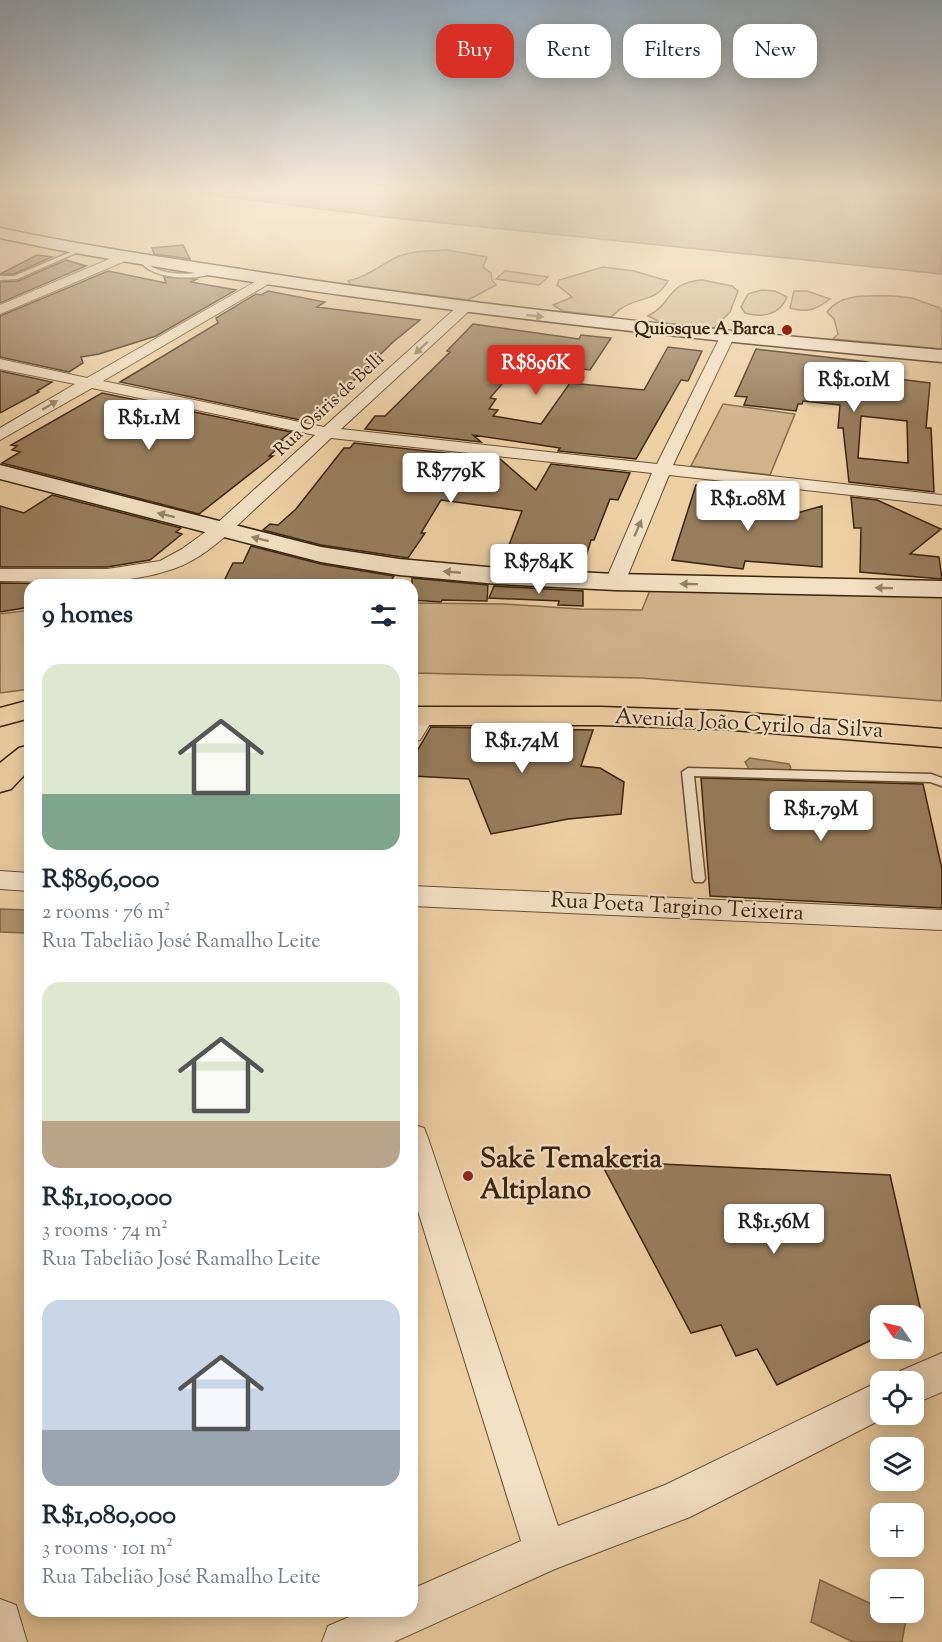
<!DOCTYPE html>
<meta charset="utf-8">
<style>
body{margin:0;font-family:"Sorts Mill Goudy",serif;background:#f2f2f3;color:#1f2937;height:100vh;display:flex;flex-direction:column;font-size:22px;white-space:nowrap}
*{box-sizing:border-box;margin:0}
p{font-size:20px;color:#747a83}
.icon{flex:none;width:33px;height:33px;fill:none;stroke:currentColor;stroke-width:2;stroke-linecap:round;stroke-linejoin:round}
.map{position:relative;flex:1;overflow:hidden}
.drawer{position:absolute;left:24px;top:579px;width:394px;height:1038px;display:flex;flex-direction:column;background:#fff;border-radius:18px;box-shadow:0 3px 15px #0003}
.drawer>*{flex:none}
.top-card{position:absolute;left:436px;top:24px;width:416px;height:54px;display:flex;gap:12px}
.needle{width:39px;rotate:304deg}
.controls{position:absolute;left:870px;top:1305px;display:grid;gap:12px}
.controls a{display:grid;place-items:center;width:54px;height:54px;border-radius:12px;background:#fff;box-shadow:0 3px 15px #0003;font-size:30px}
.price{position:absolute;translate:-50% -51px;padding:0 14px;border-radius:6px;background:#fff;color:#222;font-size:20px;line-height:39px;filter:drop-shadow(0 2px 3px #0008)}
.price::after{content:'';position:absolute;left:50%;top:36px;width:18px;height:14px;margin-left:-9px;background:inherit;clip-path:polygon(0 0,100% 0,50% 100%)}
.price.selected{background:#d93025;color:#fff}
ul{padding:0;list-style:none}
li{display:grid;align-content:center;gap:12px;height:318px;padding:0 18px}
li span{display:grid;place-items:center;height:186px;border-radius:18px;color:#555}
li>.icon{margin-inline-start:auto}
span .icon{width:108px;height:108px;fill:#fffc;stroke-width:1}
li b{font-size:26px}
h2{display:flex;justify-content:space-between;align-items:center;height:72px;padding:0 18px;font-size:26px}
.pill{padding:0 21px;border-radius:18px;background:#fff;box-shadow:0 3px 15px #0003;font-size:21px;line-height:54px}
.pill.selected{background:#d93025;color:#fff}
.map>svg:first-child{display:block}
.green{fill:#d0b38b;stroke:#866c4c;stroke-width:1.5}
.water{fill:#b19671;stroke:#826849;stroke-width:1.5}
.building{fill:#987d5c;stroke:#3b240c;stroke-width:1.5;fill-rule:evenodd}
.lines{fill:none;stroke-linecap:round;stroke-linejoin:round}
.service-casing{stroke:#684f32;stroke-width:3}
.minor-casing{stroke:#684f32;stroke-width:2}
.secondary-casing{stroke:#3b240c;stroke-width:3}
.primary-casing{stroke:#3b240c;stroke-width:3}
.service{fill:#f4e0c4;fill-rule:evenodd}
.minor{fill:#f4e0c4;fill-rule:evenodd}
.secondary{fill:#f4e0c4;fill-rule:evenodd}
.primary{fill:#eed0a5;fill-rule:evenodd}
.oneway{fill:#988268}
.poi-dot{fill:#8f2418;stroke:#f4e0c4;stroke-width:2}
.labels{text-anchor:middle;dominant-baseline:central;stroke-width:4.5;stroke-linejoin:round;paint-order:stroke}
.far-poi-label{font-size:18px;font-weight:bold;fill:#3b240c;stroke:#f4e0c4;text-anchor:end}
.far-street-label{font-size:18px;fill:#3b240c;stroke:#f4e0c4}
.street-label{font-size:22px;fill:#3b240c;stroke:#f4e0c4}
.near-poi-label{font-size:27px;font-weight:bold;fill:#3b240c;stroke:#f4e0c4;text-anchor:start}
</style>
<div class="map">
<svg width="942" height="1642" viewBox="0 0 942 1642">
<rect width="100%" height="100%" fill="#eed0a5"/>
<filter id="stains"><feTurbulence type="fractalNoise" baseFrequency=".00333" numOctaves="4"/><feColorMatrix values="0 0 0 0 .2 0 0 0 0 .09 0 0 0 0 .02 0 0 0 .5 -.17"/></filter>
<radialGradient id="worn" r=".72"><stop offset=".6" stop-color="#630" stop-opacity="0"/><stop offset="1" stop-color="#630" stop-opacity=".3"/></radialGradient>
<path class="green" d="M447,250l40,7 -4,10 8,6 1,7 4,5 -28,15 -117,-15 -3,-4c21,-5 29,-14 47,-23 16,-8 34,-7 52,-8z
M603,267l31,4 34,10c-11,21 -31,16 -46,27 -4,2 -7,6 -11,9l-48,-6 -10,-6 19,-8 -15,-12 2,-5z
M505,271h1l42,6 -9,8 -43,-6z
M702,280l30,6 6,5 -8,21 -16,16 -52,-5 -14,-7c26,-13 17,-33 54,-36z
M762,290l13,1 12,6c-7,18 -25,21 -42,16l-4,-6 7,-13z
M794,291h13l23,8c-14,11 -23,14 -40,9z
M894,296l18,2 28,10 2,3v38l-109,-10 5,-5 -4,-15 -7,-7c14,-20 46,-16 67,-16z
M723,404l72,10 -25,61 -79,-9z
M650,590l292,7v104l-301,-23 -228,-5v-70l91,1 77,5 61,1z
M30,610v79l-30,4v-79z"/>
<path class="water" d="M190,192h752v82l-557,-57z
M750,758l39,6 2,4 -3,5 -39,-4 -4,-7z
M0,909l30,1v17l-3,6 -27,-1z
M820,1580l60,28v4l11,1 15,6 -4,23h-49l-42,-20z"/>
<path class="building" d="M183,245l7,14 -36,-5 -2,-6z
M37,255l15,2 -38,17h-14z
M66,260l20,6 -86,37v-21l18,-1z
M108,271l58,12 -2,-6 33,2 -6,3 45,8 -80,46 -57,18 -18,3 2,6 -14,9 -69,-15v-41z
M268,291l57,11 -8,5 103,13 -27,22 -59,58h-3l-26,21 -185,-39 98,-59 -2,-5 40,-24 5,1z
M473,324l106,15 2,-4 30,3 -21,32 -30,-4 3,-5 -37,-5 -36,42 6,1 -7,10 9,1 -5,6 48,8 29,-41 74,7 24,-43 34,4 -14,30 -7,-1 -45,79 -78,-8 2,-3 -87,-13 8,7 -116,-13 10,-13h10l65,-64 -3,-1z
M756,349l112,13 -2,13 64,8 -4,45h5l3,64 -85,-10 -6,-54h-5l2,-23 -37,-4 -1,3h-4l-2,7 -52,-6 3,-8 -12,-1zM861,416l46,5 1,42 -50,-5z
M0,371l52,11 -15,9 2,1 -39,21z
M102,393l189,39 -10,8 5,1 -17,15h4l-74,58 -197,-51 18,-11 -8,-2 5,-4 -6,-1z
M354,443l146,16 36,31 15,-26 79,9 -12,27 -8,-1 -16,41h-3l-9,30 -81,-4 21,-55 -81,-11 -20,33h4l-17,25 -87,-13 -58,-15 7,-6 8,1 18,-16 48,-61h6z
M696,485l20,3 -2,6 36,5 1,-5 32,4 -4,20 43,-12v61l-77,-6 -2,8 -71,-9z
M52,495l129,33 -5,4 6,2 -32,26 -43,7h-107v-61l24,7z
M851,497l26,3 64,29 -31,25 29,3 3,22 -82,-7 1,-44h-7z
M251,546l70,18 73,12 -6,9h-166l11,-22h10z
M412,578l76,7 -1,16 -45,-1 -1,2 -29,-2z
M121,582l-3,3h-88v22l-30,5v-29l87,1z
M494,586l89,5v15l-25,-1 1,-4 -70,-3z
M431,727l162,3 -12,36 19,2 24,14 -3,32 -53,5 -77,15 -22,-55 -57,-3v-16z
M701,778l222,6 19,85v39l-232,-12z
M600,1161l290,14 32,141 -8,4v-4h-34v20l-103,49 -20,-36 -21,7 -15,-31 -30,8z"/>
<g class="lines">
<defs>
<path id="service" d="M80,248l5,1 -68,30 -17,1v-4h14z
M147,259h4l-2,6c17,12 47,10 66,4l3,2c-18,10 -59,9 -75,-6z
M688,768l243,6 11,4v8l-12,-4 -236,-6 11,103 -2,3h-8l-2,-3 -11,-107z"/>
<path id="minor" d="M126,252l4,1 2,3 -2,3 -130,55v-9z
M267,275l5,1 2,3 -2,3 -169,99 221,46 135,-122 5,-1 7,4 -2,3 -128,118 316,35 63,-127 7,-4 7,4 -61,128 269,30v10l-273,-30 -44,107 -3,4h-14l-3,-4 47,-109 -321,-35c-24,23 -49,46 -74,69 -24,22 -51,51 -84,62 -55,19 -116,12 -173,12v-12h107l53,-8 22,-12 33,-24 100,-90 -223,-47 -92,52v-12l75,-44 -75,-15v-10l87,19z
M423,709l8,2 4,5 -15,24 -8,2v-28l3,-3z
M0,871l30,2v18l-30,-2z
M412,886l530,24v20l-530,-24z
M412,1124l12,4 4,10 130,388 107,-41 215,-104 2,1 -2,32h12l-202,103 -135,52 -161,73h-72l6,-16 35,-15h49v-22l109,-48 -109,-349z
M942,1353v39l-28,12v-22h-18l4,-11z
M0,1599l16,6 11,37h-27z"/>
<path id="secondary" d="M0,228c79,17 160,29 240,41 233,37 467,61 702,81v12c-298,-27 -595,-60 -889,-113l-53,-11z
M0,465l321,82 78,12 99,9 117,6 327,7v16l-327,-7 -117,-6 -99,-9 -78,-13 -321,-83z"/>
<path id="primary" d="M30,700v18l-30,8v-18z
M412,707h188l121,4 221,18v18l-221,-18 -121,-4h-188z
M30,745v24l-19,20 -11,3v-29l19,-15z"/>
</defs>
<use href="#service" class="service-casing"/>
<use href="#minor" class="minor-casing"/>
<use href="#secondary" class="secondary-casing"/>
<use href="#primary" class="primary-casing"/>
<use href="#service" class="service"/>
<use href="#minor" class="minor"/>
<use href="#secondary" class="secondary"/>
<use href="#primary" class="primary"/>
</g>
<defs><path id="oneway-solid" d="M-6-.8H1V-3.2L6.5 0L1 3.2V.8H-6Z" transform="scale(1.5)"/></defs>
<g class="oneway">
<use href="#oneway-solid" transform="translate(535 316) rotate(6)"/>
<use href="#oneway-solid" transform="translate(421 348) rotate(137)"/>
<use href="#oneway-solid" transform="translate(50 405) rotate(-31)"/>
<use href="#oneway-solid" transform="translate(166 515) rotate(-166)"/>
<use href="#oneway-solid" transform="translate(638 528) rotate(-67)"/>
<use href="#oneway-solid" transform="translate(260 539) rotate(-166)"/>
<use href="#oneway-solid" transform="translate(452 572) rotate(-175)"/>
<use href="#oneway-solid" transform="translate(689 584) rotate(-179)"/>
<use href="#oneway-solid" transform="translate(884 588) rotate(-179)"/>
</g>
<linearGradient id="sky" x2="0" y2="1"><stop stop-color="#92a8b8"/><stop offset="0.45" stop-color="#f7ead6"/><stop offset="1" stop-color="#f7ead6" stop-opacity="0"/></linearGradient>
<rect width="942" height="422" fill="url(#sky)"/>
<g class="poi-dot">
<circle cx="787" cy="330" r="6"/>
<circle cx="468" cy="1176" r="6"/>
</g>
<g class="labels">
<g class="far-poi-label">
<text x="775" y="330">Quiosque A Barca</text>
</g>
<g class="far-street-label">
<text transform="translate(330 405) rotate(-43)">Rua Osiris de Belli</text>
</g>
<g class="street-label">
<text transform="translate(749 725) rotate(3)">Avenida João Cyrilo da Silva</text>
<text transform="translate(677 908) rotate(3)">Rua Poeta Targino Teixeira</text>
</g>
<g class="near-poi-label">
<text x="480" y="1160">Sakē Temakeria<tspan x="480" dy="31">Altiplano</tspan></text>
</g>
</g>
<rect width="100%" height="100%" filter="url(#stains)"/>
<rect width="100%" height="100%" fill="url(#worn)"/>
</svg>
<div class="controls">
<a><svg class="needle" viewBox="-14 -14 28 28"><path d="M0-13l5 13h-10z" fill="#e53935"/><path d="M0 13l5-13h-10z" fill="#747a83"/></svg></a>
<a><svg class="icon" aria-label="locate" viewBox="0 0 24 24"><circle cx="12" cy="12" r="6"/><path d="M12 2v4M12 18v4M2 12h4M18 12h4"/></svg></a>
<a><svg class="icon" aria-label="layers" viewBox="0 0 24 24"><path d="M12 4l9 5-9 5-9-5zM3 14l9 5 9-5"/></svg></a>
<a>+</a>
<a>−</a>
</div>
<b class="price selected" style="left:536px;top:396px">R$896K</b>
<b class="price" style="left:854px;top:413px">R$1.01M</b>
<b class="price" style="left:149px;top:451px">R$1.1M</b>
<b class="price" style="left:451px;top:504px">R$779K</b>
<b class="price" style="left:748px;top:532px">R$1.08M</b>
<b class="price" style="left:539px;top:595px">R$784K</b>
<b class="price" style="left:522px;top:774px">R$1.74M</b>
<b class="price" style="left:821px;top:842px">R$1.79M</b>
<b class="price" style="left:774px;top:1255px">R$1.56M</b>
<div class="top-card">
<a class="pill selected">Buy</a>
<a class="pill">Rent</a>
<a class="pill">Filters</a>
<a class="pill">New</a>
</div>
<section class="drawer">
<h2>9 homes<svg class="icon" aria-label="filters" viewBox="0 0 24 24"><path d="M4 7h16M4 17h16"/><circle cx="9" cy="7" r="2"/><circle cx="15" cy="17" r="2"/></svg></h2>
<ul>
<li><span style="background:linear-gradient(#dfe7d0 70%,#7fa58c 0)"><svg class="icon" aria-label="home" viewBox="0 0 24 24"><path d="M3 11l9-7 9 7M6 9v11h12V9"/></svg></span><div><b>R$896,000</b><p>2 rooms · 76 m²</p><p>Rua Tabelião José Ramalho Leite</p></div></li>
<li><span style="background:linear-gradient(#dfe7d0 75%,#b9a48a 0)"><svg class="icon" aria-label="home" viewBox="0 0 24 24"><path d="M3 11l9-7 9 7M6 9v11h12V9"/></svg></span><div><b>R$1,100,000</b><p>3 rooms · 74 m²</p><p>Rua Tabelião José Ramalho Leite</p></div></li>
<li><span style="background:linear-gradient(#c9d6e8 70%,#9aa5b1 0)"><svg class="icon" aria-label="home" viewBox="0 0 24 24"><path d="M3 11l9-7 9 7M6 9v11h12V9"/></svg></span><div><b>R$1,080,000</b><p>3 rooms · 101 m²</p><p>Rua Tabelião José Ramalho Leite</p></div></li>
</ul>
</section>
</div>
